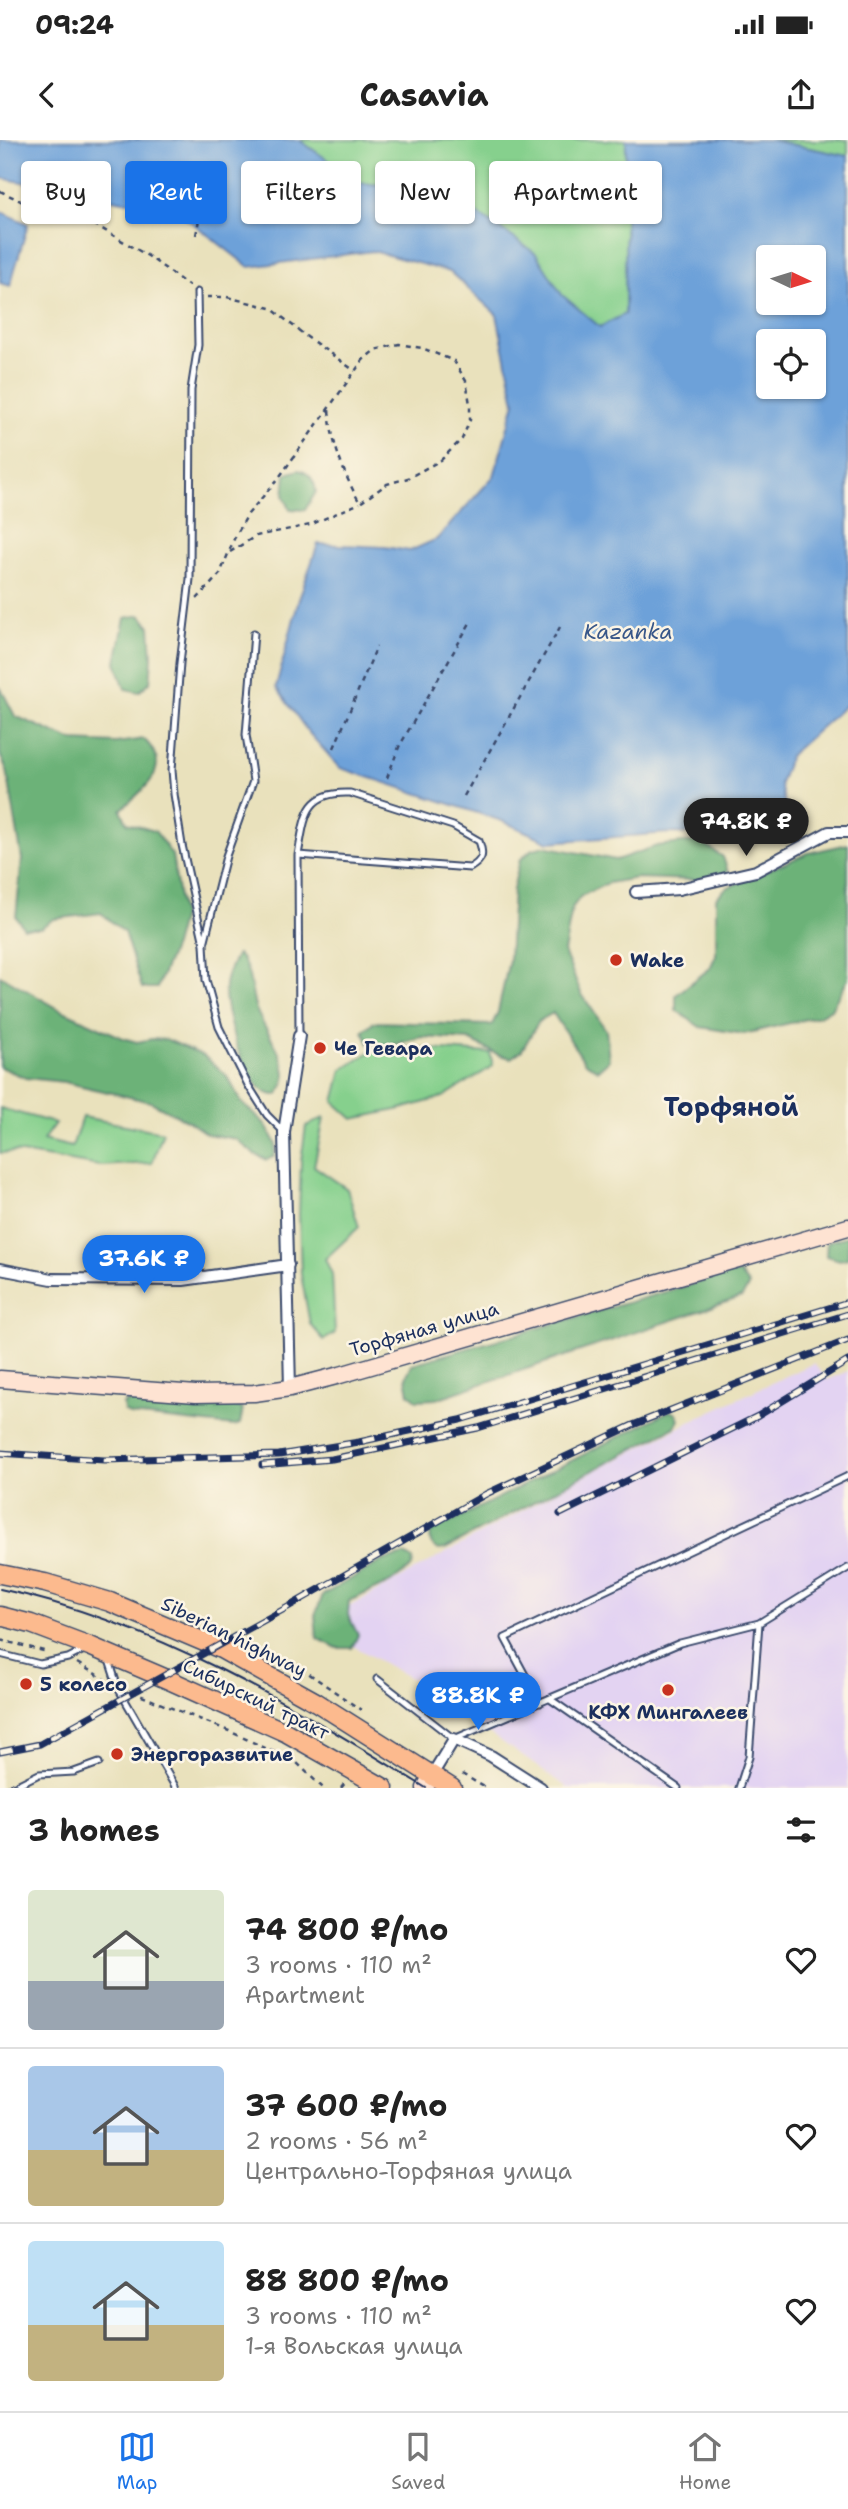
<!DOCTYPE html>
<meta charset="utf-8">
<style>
body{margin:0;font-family:"Shantell Sans",sans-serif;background:#f6f6f6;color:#222;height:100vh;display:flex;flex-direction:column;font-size:26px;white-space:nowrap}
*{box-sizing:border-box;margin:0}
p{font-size:23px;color:#767676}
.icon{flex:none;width:38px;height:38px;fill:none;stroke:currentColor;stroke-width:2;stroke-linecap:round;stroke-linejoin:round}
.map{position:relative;height:1648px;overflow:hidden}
.panel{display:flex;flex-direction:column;background:#fff;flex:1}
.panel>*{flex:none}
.banner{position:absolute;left:21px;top:21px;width:807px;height:63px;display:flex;gap:14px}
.needle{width:46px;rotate:94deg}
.tools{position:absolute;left:756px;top:105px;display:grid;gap:14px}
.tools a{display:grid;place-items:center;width:70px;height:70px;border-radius:7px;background:#fff;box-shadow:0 2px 5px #0004;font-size:35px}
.price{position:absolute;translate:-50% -60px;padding:0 16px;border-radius:24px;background:#1a73e8;color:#fff;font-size:23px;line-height:46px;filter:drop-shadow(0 2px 4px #0008)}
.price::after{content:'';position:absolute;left:50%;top:42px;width:21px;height:16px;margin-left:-10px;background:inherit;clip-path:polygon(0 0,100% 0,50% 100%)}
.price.current{background:#222;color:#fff}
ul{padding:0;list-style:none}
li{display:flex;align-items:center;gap:21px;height:175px;padding:0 28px}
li+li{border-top:2px solid #e0e0e0}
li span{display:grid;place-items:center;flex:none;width:196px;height:140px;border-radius:7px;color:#555}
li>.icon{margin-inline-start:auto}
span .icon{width:84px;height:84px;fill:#fffc;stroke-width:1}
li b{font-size:30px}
h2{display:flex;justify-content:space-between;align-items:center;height:84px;padding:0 28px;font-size:30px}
.pill{padding:0 24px;border-radius:7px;background:#fff;box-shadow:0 2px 5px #0004;font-size:24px;line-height:63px}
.pill.current{background:#1a73e8;color:#fff}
.status{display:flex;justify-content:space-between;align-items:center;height:49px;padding:0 35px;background:#fff;direction:ltr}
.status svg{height:19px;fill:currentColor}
header{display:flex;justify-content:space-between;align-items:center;height:91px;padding:0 28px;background:#fff;font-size:32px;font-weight:700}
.tab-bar{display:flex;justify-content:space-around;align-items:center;height:98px;border-top:2px solid #e0e0e0;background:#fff;font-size:19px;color:#767676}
.tab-bar a{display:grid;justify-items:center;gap:4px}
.tab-bar .current{color:#1a73e8}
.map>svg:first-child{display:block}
.built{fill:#e3d3f2}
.green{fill:#86d08d;stroke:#508076;stroke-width:2}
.forest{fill:#6cb278;stroke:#44706b;stroke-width:2}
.water{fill:#6da1d9;stroke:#44689c;stroke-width:2;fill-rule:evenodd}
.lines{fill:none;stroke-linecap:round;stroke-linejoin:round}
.lane-casing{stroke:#3a4a6c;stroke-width:9}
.street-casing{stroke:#3a4a6c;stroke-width:14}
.secondary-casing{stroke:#3a4a6c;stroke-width:19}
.primary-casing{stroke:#3a4a6c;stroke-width:21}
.path{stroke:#3a4a6c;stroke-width:2.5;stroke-dasharray:5 5;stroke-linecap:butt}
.lane{stroke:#fff;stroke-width:5}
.street{stroke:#fff;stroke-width:10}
.secondary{stroke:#fee3d2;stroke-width:16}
.primary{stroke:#fcba8e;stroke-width:18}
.tram{stroke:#1b2f5e;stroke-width:2}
.rail-casing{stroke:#1b2f5e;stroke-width:7}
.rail{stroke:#fcf5e5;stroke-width:4.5;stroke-dasharray:13;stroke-linecap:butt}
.poi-dot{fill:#c8321e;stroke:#fcf5e5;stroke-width:2.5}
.labels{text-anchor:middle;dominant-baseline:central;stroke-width:5;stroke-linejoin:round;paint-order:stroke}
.poi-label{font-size:19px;font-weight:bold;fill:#1b2f5e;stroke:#fcf5e5;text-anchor:start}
.street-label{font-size:19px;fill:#1b2f5e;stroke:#fcf5e5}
.water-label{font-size:21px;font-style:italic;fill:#385789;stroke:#fcf5e5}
.district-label{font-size:26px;font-weight:bold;fill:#1b2f5e;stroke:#fcf5e5}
</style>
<div class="status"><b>09:24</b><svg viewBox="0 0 49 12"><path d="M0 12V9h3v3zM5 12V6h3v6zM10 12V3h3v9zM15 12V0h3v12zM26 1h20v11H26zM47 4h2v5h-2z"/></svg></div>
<header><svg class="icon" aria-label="back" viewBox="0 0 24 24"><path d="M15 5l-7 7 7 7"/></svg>Casavia<svg class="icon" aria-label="share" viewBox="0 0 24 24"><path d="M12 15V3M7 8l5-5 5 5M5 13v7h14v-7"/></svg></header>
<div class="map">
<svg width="848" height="1648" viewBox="0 0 848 1648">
<rect width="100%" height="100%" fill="#fcf5e5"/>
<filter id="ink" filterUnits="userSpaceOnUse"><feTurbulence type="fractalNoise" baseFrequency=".0143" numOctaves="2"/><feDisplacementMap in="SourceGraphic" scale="14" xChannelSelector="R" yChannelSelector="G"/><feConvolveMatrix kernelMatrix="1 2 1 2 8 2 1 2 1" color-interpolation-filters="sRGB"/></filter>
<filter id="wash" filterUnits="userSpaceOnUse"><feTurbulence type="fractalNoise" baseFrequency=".00686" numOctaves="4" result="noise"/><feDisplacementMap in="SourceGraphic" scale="28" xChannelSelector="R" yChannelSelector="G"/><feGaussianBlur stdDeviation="1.57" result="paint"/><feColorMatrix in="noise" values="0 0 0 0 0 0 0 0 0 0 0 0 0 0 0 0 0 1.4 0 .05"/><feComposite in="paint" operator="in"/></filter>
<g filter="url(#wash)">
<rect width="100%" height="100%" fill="#e9e1bc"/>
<path class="built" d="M814,1223l13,17 21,-9v417h-280l-92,-64 -27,-24 -133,-75 254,-141 131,-68z"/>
<path class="green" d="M299,0h327l-1,174 -25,13 -38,-32 -26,-41 -42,-30 -58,-33 -75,-8z
M770,0h78v16z
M379,906l111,7 3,13 -50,31 -42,12 -48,10 -19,-17 8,-32z
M0,968l55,15 -12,17 29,7 10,-30 81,15 -11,31 -52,3 -85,-14 -15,1z
M324,978l-10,48 33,23 12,38 -34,32 7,15 3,59 -11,7 -14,-16 -9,-49 -2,-61 2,-53 5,-35z"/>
<path class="forest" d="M299,330c11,3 16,11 17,22l-11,18 -15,-1 -6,-13 2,-22z
M140,475l10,11 2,31 -2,25 -11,10 -14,-3 -9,-27 9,-44z
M0,547l15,29 58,25 43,2 28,-4c31,31 -1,49 -23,71l6,13 28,8 17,24 10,61 -8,30 -17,42h-15l-18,-56 -23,-19 -47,6 -14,9h-16l-8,-11 6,-58 -15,-89 -7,-15z
M699,701l24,16 5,15 -32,8 -59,-2 -29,5 -27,13 -9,12 -8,44 17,41 25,37 3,30 -11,10 -13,-7 -32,-50 -14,8 -17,29 -11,8 -12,-3 -30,-15 -47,-3 -26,7h-27l-6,-13 10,-9 119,3 6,-13 11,-52 4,-71 7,-29 11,-10 13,-4 72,14 41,-14z
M848,704v135l-17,30 -12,7 -75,18 -44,-7 -24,-17v-15l34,-27 6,-13v-57l10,-10 82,-35z
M237,814c15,13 13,38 19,55 9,23 27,41 29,65 1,8 -4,14 -7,21 -32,3 -51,-74 -53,-100 -2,-15 5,-28 12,-41z
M0,835l59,34 64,29 14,4 15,-3 16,1 36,16 23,20 15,27 23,21 11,20 -2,12 -7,4 -13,-6 -18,-15 -29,-5 -19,-13 -37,-19 -87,-20 -38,-4 -26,-11z
M848,1096v22l-8,2 -14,-4 1,-14z
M739,1133l10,12 -7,12 -306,102 -19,1 -8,-6 -3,-17 6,-13 313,-89z
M137,1259l92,6 14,4 -3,15 -6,2 -104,-11 -6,-4 -1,-7z
M669,1271l7,2 3,7 -4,7 -230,122 -7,1c-8,-5 -9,-9 -7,-18z
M404,1415l9,4 -1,8 -21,15 -42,19 -1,14 10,20 -6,13h-15l-20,-10 -2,-23 8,-20 61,-35z"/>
<path class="water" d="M0,0h299l62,43 75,8 58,33 42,30 26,41 38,32 25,-13 1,-174h144l78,16v547l-58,52 -10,29 8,32 -27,20 -92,-3 -120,9 -47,-21 -162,-53 -32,-36 -32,-45 23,-88 19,-55 67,3 25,4 27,-12 57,-63 21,-74 -18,-87 -47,-43 -77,-21 -124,16 -72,-56 -177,-33zM768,117h46v46h-46zM768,201h46v46h-46z
M0,71l28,13 -18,62 -10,-3z"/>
</g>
<g filter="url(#ink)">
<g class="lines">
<defs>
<path id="lane" d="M197,152l1,53 -7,45 -1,189 -10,84 -8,107 2,24 8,51 22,99
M254,493l-8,102 7,46 -27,75 -22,88 2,36 13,47 29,58 19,30 17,17
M298,715c7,-37 6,-64 52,-62l103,33 26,15c5,14 4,19 -9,27l-172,-13 1,181
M0,1514l40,10 28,-6 16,-8
M109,1520l9,28 58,100
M377,1539l77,60 226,-96 79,-20 89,-55
M550,1559l128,89
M540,1563l-35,-65 343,-162
M11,1648l28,-14 35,-2 25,-9
M739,1648l10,-31 10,-134"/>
<path id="street" d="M636,752l43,-3 77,-18 73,-39h19
M0,1129l52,10 131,1 105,-15
M290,1248l-6,-256 15,-96
M432,1635l22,-36 37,17 50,32"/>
<path id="secondary" d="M0,1239l196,15 58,-1 36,-5 50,-13 508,-148
M425,1648l7,-13"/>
<path id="primary" d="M0,1434l45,9 65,19 111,47 95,53 136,86
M0,1476l31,8 61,23 77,33 118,53 97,55"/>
</defs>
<use href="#lane" class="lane-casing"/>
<use href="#street" class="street-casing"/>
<use href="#secondary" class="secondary-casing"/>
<use href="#primary" class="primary-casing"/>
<path class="path" d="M0,51l23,11 64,18 61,36 41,30
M180,65l21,5
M196,95l5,-25 14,4
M207,157h20l44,11 36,29 48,34
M230,412l26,-16 54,-11 50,-22
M197,459l23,-25 14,-35 14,-25 30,-35 85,-119 12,-10 24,-6 23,4 32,13 12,20 4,23v16l-8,19 -21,21 -33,18 -21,6 -27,19c-16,-28 -29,-61 -31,-94
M334,608l43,-102
M387,638l12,-31 71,-124
M464,656l96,-169
M0,1500l48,12
M77,1523l27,16
M301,1528l60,42
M132,1552l97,39 68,32 26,25
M462,1634l24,14
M341,1648l5,-6"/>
<use href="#lane" class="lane"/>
<use href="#street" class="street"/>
<use href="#secondary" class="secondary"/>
<use href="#primary" class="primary"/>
<path class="tram" d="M0,1449c155,33 293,116 426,199"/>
<defs>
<path id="rail" d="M0,1313l104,7 175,-5 80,-13 101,-22 388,-118
M262,1325l70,-6 146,-31 370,-114
M560,1374l198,-98 90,-55
M0,1612l40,-8 248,-137 198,-113 147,-69 215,-85"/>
</defs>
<use href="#rail" class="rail-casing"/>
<use href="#rail" class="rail"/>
</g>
</g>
<g class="poi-dot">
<circle cx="616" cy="820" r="7"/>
<circle cx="320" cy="908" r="7"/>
<circle cx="26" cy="1544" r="7"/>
<circle cx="668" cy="1550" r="7"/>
<circle cx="117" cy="1614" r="7"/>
</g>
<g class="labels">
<g class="poi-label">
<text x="630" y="820">Wake</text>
<text x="334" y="908">Че Гевара</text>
<text x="40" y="1544">5 колесо</text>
<text x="668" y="1572" text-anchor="middle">КФХ Мингалеев</text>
<text x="131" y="1614">Энергоразвитие</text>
</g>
<g class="street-label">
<text transform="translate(424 1189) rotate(-16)">Торфяная улица</text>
<text transform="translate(234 1497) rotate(26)">Siberian highway</text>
<text transform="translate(256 1559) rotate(26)">Сибирский тракт</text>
</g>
<g class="water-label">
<text x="628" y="492">Kazanka</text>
</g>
<g class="district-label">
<text x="731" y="966">Торфяной</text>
</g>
</g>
</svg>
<div class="tools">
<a><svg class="needle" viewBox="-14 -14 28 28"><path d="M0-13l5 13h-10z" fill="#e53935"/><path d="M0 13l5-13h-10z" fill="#767676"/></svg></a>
<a><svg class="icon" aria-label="locate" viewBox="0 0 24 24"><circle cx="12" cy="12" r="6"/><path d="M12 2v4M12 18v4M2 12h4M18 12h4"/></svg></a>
</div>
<b class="price current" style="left:746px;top:718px">74.8K ₽</b>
<b class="price" style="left:144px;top:1155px">37.6K ₽</b>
<b class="price" style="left:478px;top:1592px">88.8K ₽</b>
<div class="banner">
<a class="pill">Buy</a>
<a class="pill current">Rent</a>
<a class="pill">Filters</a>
<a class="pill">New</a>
<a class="pill">Apartment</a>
</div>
</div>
<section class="panel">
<h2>3 homes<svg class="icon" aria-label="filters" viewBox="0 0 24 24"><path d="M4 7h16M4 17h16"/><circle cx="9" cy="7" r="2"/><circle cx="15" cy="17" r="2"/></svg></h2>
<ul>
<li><span style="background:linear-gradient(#dfe7d0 65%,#9aa5b1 0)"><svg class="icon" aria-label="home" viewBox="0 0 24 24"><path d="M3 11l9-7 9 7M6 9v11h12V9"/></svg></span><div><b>74 800 ₽/mo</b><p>3 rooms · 110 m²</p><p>Apartment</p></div><svg class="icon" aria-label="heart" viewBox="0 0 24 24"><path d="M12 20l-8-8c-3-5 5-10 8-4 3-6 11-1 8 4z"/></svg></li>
<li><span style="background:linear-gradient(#a9c7e8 60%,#c2b280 0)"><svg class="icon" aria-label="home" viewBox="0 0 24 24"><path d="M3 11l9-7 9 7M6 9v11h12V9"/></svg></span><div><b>37 600 ₽/mo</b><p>2 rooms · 56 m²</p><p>Центрально-Торфяная улица</p></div><svg class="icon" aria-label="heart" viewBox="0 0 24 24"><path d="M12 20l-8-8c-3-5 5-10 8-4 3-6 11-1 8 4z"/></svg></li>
<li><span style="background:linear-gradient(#bfe0f5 60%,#c2b280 0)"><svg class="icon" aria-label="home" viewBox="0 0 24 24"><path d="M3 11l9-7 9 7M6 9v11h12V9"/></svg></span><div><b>88 800 ₽/mo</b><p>3 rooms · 110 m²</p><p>1-я Вольская улица</p></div><svg class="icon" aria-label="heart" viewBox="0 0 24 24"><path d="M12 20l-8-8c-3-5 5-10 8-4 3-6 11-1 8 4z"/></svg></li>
</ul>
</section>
<nav class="tab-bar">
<a class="current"><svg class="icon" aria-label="map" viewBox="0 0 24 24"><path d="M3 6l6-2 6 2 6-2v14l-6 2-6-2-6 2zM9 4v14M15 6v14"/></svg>Map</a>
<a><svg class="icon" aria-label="saved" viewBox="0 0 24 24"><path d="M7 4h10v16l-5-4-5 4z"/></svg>Saved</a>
<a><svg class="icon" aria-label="home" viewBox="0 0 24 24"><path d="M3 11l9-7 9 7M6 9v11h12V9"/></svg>Home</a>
</nav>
